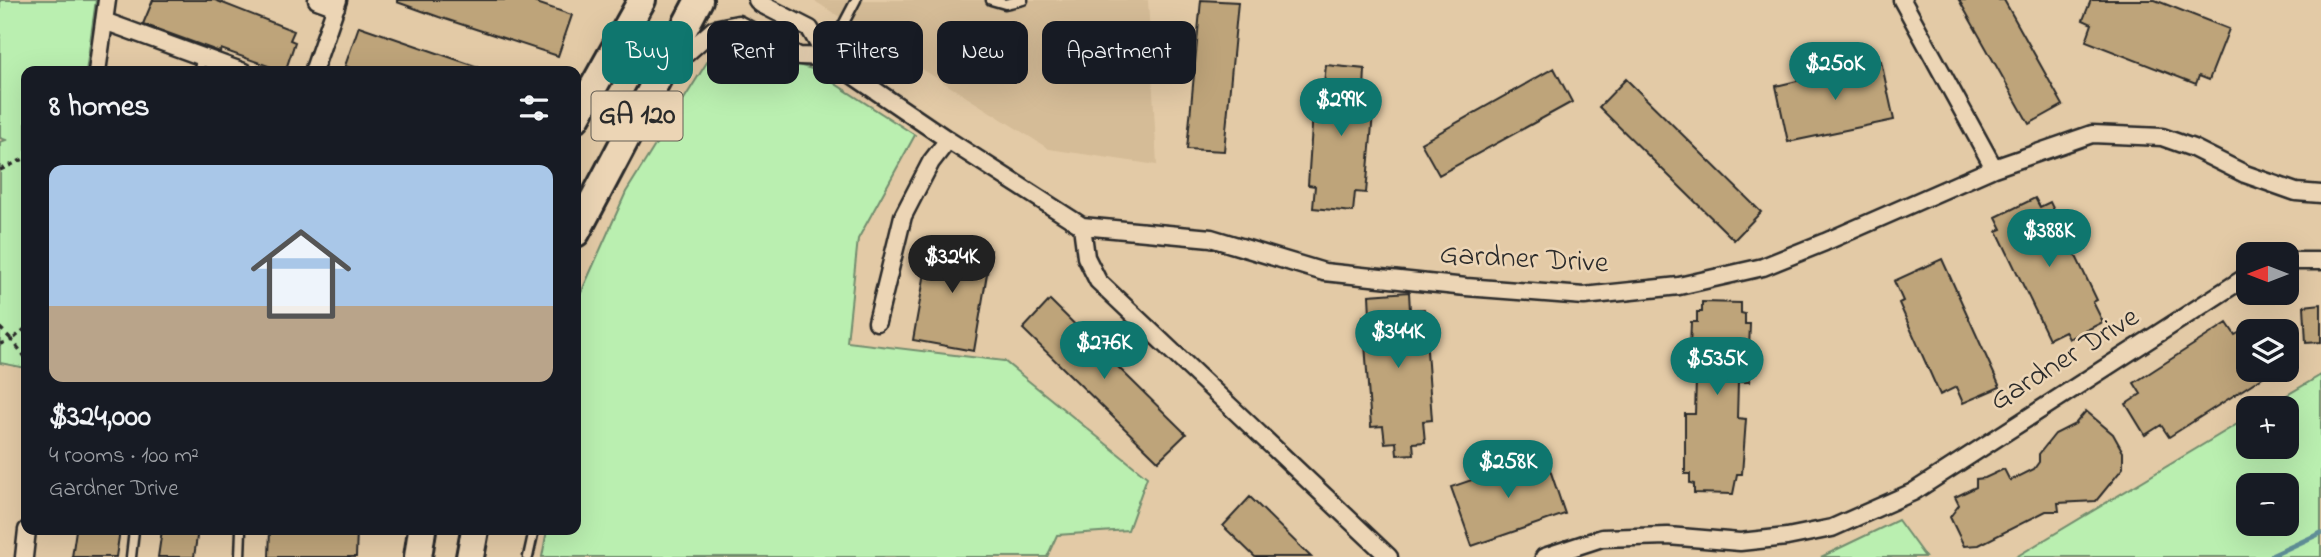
<!DOCTYPE html>
<meta charset="utf-8">
<style>
body{margin:0;font-family:"Indie Flower",sans-serif;background:#242831;color:#f1f3f6;height:100vh;display:flex;flex-direction:column;font-size:26px;white-space:nowrap}
*{box-sizing:border-box;margin:0}
p{font-size:23px;color:#9ea1a6}
.icon{flex:none;width:38px;height:38px;fill:none;stroke:currentColor;stroke-width:2;stroke-linecap:round;stroke-linejoin:round}
.map{position:relative;flex:1;overflow:hidden}
.sheet{position:absolute;left:21px;top:66px;width:560px;height:469px;display:flex;flex-direction:column;background:#171b24;border-radius:14px;box-shadow:0 7px 28px #0002}
.sheet>*{flex:none}
.top-card{position:absolute;left:602px;top:21px;width:665px;height:63px;display:flex;gap:14px}
.needle{width:46px;rotate:270deg}
.tools{position:absolute;left:2236px;top:242px;display:grid;gap:14px}
.tools a{display:grid;place-items:center;width:63px;height:63px;border-radius:14px;background:#171b24;box-shadow:0 7px 28px #0002;font-size:35px}
.price{position:absolute;translate:-50% -60px;padding:0 16px;border-radius:24px;background:#0f766e;color:#fff;font-size:23px;line-height:46px;filter:drop-shadow(0 2px 4px #0008)}
.price::after{content:'';position:absolute;left:50%;top:42px;width:21px;height:16px;margin-left:-10px;background:inherit;clip-path:polygon(0 0,100% 0,50% 100%)}
.price.active{background:#222;color:#fff}
ul{padding:0;list-style:none}
li{display:grid;align-content:center;gap:14px;height:371px;padding:0 28px}
li span{display:grid;place-items:center;height:217px;border-radius:14px;color:#555}
li>.icon{margin-inline-start:auto}
span .icon{width:126px;height:126px;fill:#fffc;stroke-width:1}
li b{font-size:30px}
h2{display:flex;justify-content:space-between;align-items:center;height:84px;padding:0 28px;font-size:30px}
.pill{padding:0 24px;border-radius:14px;background:#171b24;box-shadow:0 7px 28px #0002;font-size:24px;line-height:63px}
.pill.active{background:#0f766e;color:#fff}
.map>svg:first-child{display:block}
.built{fill:#d5bc97}
.green{fill:#baefb0;stroke:#728d6e;stroke-width:2;fill-rule:evenodd}
.lines{fill:none;stroke-linecap:round;stroke-linejoin:round}
.stream{stroke:#608f98;stroke-width:5}
.building{fill:#bea47a;stroke:#2b2b2b;stroke-width:2}
.service-casing{stroke:#2b2b2b;stroke-width:13}
.minor-casing{stroke:#2b2b2b;stroke-width:21}
.trunk-casing{stroke:#2b2b2b;stroke-width:32}
.path{stroke:#2b2b2b;stroke-width:3.5;stroke-dasharray:5 5;stroke-linecap:butt}
.service{stroke:#ecd5b5;stroke-width:8}
.minor{stroke:#ecd5b5;stroke-width:16}
.trunk{stroke:#ecd5b5;stroke-width:26}
.labels{text-anchor:middle;dominant-baseline:central;stroke-width:5;stroke-linejoin:round;paint-order:stroke}
.shield{fill:#ecd5b5;stroke:#655e54;stroke-width:2}
.shield-label{font-size:28px;font-weight:bold;fill:#2b2b2b}
.street-label{font-size:30px;fill:#2b2b2b;stroke:#ecd5b5}
</style>
<div class="map">
<svg width="2321" height="557" viewBox="0 0 2321 557">
<rect width="100%" height="100%" fill="#e3caa6"/>
<filter id="ink" filterUnits="userSpaceOnUse"><feTurbulence type="fractalNoise" baseFrequency=".0143" numOctaves="2"/><feDisplacementMap in="SourceGraphic" scale="14" xChannelSelector="R" yChannelSelector="G"/><feConvolveMatrix kernelMatrix="1 2 1 2 8 2 1 2 1" color-interpolation-filters="sRGB"/></filter>
<g filter="url(#ink)">
<path class="built" d="M813,0h335l9,165 -108,-16z"/>
<path class="green" d="M0,0h96l-10,72h-60v296l-26,-5v-221l6,-2 -6,-2z
M733,46l79,23 103,66 -57,104 -11,103 157,19 143,116 -19,53 -71,5 -10,22h-505l5,-27h29v-226l50,-112 88,-141z
M2321,375v182h-305l233,-140v29h38v-38h-22zM2249,485h38v38h-38z
M1898,520l27,37h-104z"/>
<g class="lines">
<path class="stream" d="M2269,557l52,-24"/>
</g>
<path class="building" d="M153,0h62l79,31 -4,9 5,2 -10,30 -64,-23 -1,3 -77,-28z
M397,0h131l44,15 -14,41 -119,-39 -42,-15z
M1201,0l37,2 -14,149 -37,-2z
M1959,0h45l59,105 -34,19z
M2091,0h64l74,29 -20,51 -10,-4 -3,8 -110,-43 6,-17 -9,-4z
M359,26l125,43v3h-124l-15,-6z
M1881,61l13,59 -106,22 -12,-56z
M1326,65l39,4 -1,21 11,1 -9,102 -11,-1 -2,20 -40,-4 2,-22 -7,-1 7,-103 9,1z
M1554,68l18,34 -133,73 -18,-32z
M1626,79l135,133 -27,28 -135,-133z
M2035,198l5,9 10,-5 47,98 -4,2 10,20 -34,17 -4,-8 -16,8 -52,-108 5,-2 -6,-12z
M931,239l60,11 -17,101 -61,-11z
M1942,259l58,128 -37,16 -7,-16 -16,8 -41,-92 4,-2 -9,-20z
M1409,292l1,18 14,-1 8,111 -9,1 2,21 -12,1 1,11 -17,1 -1,-13 -11,1 -2,-17 -12,1 -8,-111 7,-1 -1,-20z
M1050,300l136,134 -28,27 -135,-132z
M1702,302l39,1v10l4,1v10h5l-1,25h4l-4,33h-11l-1,36 9,1 -4,55h-5l-4,20 -39,-1v-9l-4,-1v-9h-5v-60h10l1,-35h-9l1,-32h2l1,-25h6v-10h5z
M2321,304v38l-15,1 -2,-37z
M2227,323l8,12 14,-8v42h26l-106,68 -8,-12 -16,10 -19,-31 15,-10 -7,-11z
M2086,411l27,23 10,18v16l-27,33 -38,2 1,8h-13l-67,34 -15,1 -14,-29 9,-12 -4,-8 21,-10v-8l9,-1 19,-9 6,12 24,-12 5,-7v-8l16,-20 20,-10z
M1545,455l20,59 -93,32 -21,-59z
M1250,497l61,60h-56l-32,-31z
M76,530h44l-4,27h-44z
M162,530h36l-4,27h-36z
M270,530h87l-1,27h-87z"/>
<g class="lines">
<defs>
<path id="service" d="M991,0l14,4 18,-4
M826,57l30,-57
M199,72l2,-16
M131,557l3,-27
M240,557l1,-27
M528,557l6,-27"/>
<path id="minor" d="M317,0l19,7
M757,0l4,4 49,25 16,28 122,83 134,86 129,12 113,34 142,15 118,9 95,-10 84,-19 62,-25 169,-74 98,-34 70,3 31,11 52,26 51,18 25,2
M1902,0l92,168
M104,21l140,51
M667,71l47,-42 24,-5 61,32 27,1
M97,72l10,-72
M313,72l25,-72
M1082,226l4,31 12,24 291,276
M2287,261h34
M877,322l26,-106 28,-54 17,-22
M24,557l3,-27
M1544,557l58,-19 66,-2 72,6 47,-5 45,-9 81,-36 336,-217"/>
<path id="trunk" d="M576,118l66,-118
M576,233l123,-233
M418,557l4,-27
M470,557l5,-27"/>
</defs>
<use href="#service" class="service-casing"/>
<use href="#minor" class="minor-casing"/>
<use href="#trunk" class="trunk-casing"/>
<path class="path" d="M0,170l26,-12
M0,328l12,12 14,-12
M0,344l12,-4 14,18"/>
<use href="#service" class="service"/>
<use href="#minor" class="minor"/>
<use href="#trunk" class="trunk"/>
</g>
</g>
<g class="labels">
<rect class="shield" x="591.5" y="91.5" width="91" height="49" rx="5"/>
<g class="shield-label">
<text x="637" y="116">GA 120</text>
</g>
<g class="street-label">
<text transform="translate(1524 260) rotate(3)">Gardner Drive</text>
<text transform="translate(2065 360) rotate(-32)">Gardner Drive</text>
</g>
</g>
</svg>
<div class="tools">
<a><svg class="needle" viewBox="-14 -14 28 28"><path d="M0-13l5 13h-10z" fill="#e53935"/><path d="M0 13l5-13h-10z" fill="#9ea1a6"/></svg></a>
<a><svg class="icon" aria-label="layers" viewBox="0 0 24 24"><path d="M12 4l9 5-9 5-9-5zM3 14l9 5 9-5"/></svg></a>
<a>+</a>
<a>−</a>
</div>
<b class="price" style="left:1835px;top:102px">$250K</b>
<b class="price" style="left:1341px;top:138px">$299K</b>
<b class="price" style="left:2049px;top:269px">$388K</b>
<b class="price active" style="left:952px;top:295px">$324K</b>
<b class="price" style="left:1398px;top:370px">$344K</b>
<b class="price" style="left:1104px;top:381px">$276K</b>
<b class="price" style="left:1717px;top:397px">$535K</b>
<b class="price" style="left:1508px;top:500px">$258K</b>
<div class="top-card">
<a class="pill active">Buy</a>
<a class="pill">Rent</a>
<a class="pill">Filters</a>
<a class="pill">New</a>
<a class="pill">Apartment</a>
</div>
<section class="sheet">
<h2>8 homes<svg class="icon" aria-label="filters" viewBox="0 0 24 24"><path d="M4 7h16M4 17h16"/><circle cx="9" cy="7" r="2"/><circle cx="15" cy="17" r="2"/></svg></h2>
<ul>
<li><span style="background:linear-gradient(#a9c7e8 65%,#b9a48a 0)"><svg class="icon" aria-label="home" viewBox="0 0 24 24"><path d="M3 11l9-7 9 7M6 9v11h12V9"/></svg></span><div><b>$324,000</b><p>4 rooms · 100 m²</p><p>Gardner Drive</p></div></li>
</ul>
</section>
</div>
